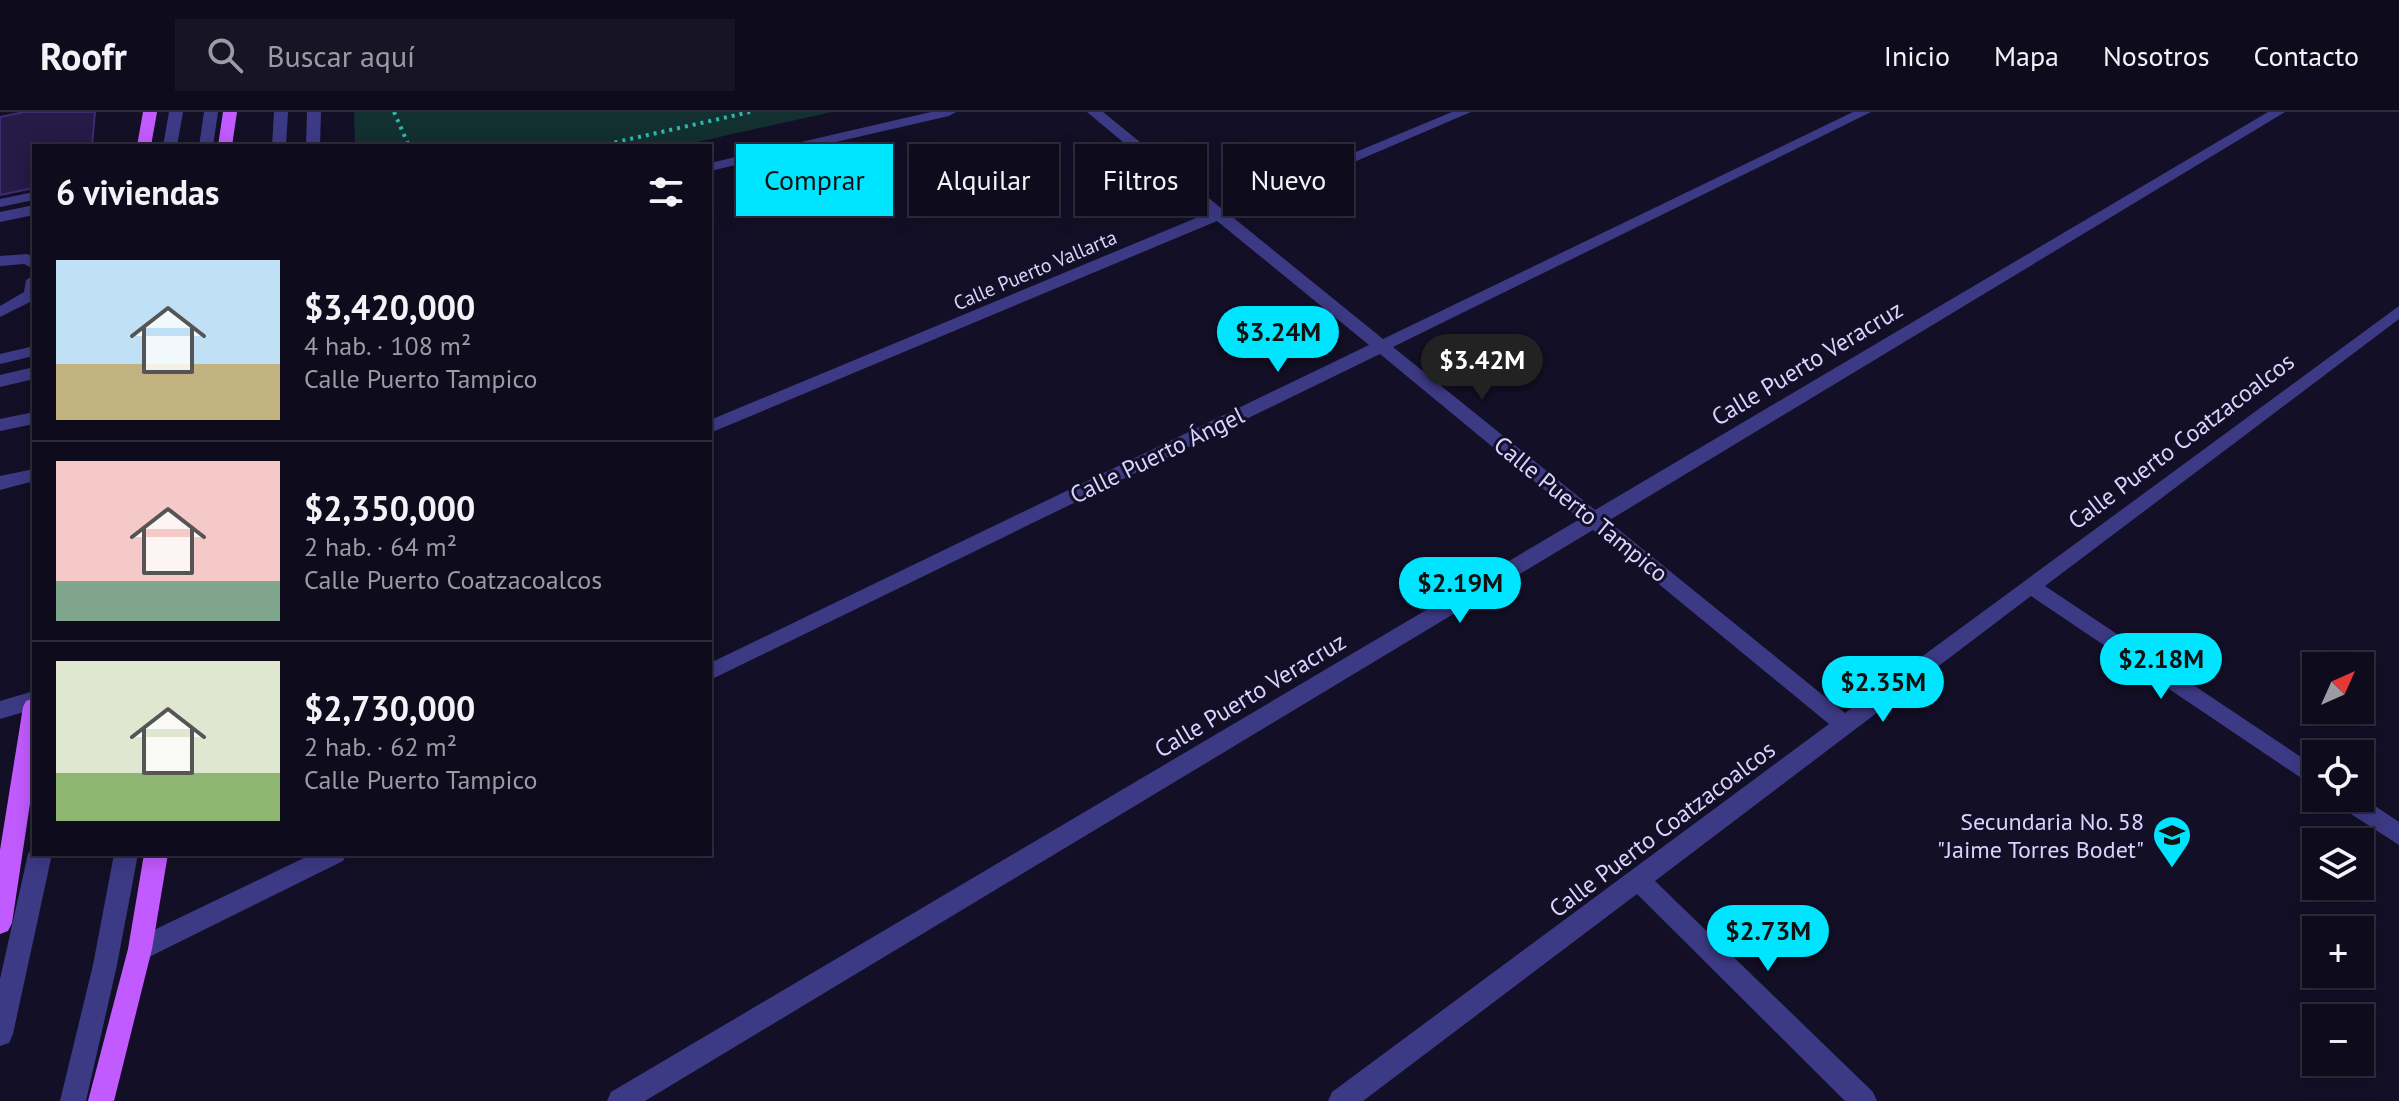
<!DOCTYPE html>
<html lang="es">
<meta charset="utf-8">
<style>
body{margin:0;font-family:"PT Sans",sans-serif;background:#171425;color:#f1f3f6;height:100vh;display:flex;flex-direction:column;font-size:30px;white-space:nowrap}
*{box-sizing:border-box;margin:0}
p{font-size:26px;color:#9b9ba3}
.icon{flex:none;width:44px;height:44px;fill:none;stroke:currentColor;stroke-width:2;stroke-linecap:round;stroke-linejoin:round}
.map{position:relative;flex:1;overflow:hidden}
.drawer{position:absolute;left:32px;top:32px;width:680px;height:712px;display:flex;flex-direction:column;background:#0e0b1c;border-radius:0px;box-shadow:0 4px 20px #0003,0 0 0 2px #2e2b3b}
.drawer>*{flex:none}
.top-card{position:absolute;left:736px;top:32px;width:760px;height:72px;display:flex;gap:16px}
.needle{width:52px;rotate:45deg}
.tools{position:absolute;left:2302px;top:540px;display:grid;gap:16px}
.tools a{display:grid;place-items:center;width:72px;height:72px;border-radius:0px;background:#0e0b1c;box-shadow:0 4px 20px #0003,0 0 0 2px #2e2b3b;font-size:40px}
.price{position:absolute;translate:-50% -68px;padding:0 18px;border-radius:28px;background:#00e5ff;color:#111;font-size:26px;line-height:52px;filter:drop-shadow(0 2px 4px #0008)}
.price::after{content:'';position:absolute;left:50%;top:48px;width:24px;height:18px;margin-left:-12px;background:inherit;clip-path:polygon(0 0,100% 0,50% 100%)}
.price.selected{background:#222;color:#fff}
ul{padding:0;list-style:none}
li{display:flex;align-items:center;gap:24px;height:200px;padding:0 24px}
li+li{border-top:2px solid #2e2b3b}
li span{display:grid;place-items:center;flex:none;width:224px;height:160px;border-radius:0px;color:#555}
li>.icon{margin-inline-start:auto}
span .icon{width:96px;height:96px;fill:#fffc;stroke-width:1}
li b{font-size:34px}
h2{display:flex;justify-content:space-between;align-items:center;height:96px;padding:0 24px;font-size:34px}
.tag{padding:0 28px;border-radius:0px;background:#0e0b1c;box-shadow:0 4px 20px #0003,0 0 0 2px #2e2b3b;font-size:28px;line-height:72px}
.tag.selected{background:#00e5ff;color:#111}
header{display:flex;align-items:center;gap:48px;box-sizing:border-box;height:112px;padding:0 40px;background:#0e0b1c;border-bottom:2px solid #2e2b3b}
header strong{font-size:38px}
nav{display:flex;gap:44px;margin-inline-start:auto;font-size:28px}
.search{width:560px;height:72px;background:#171425;display:flex;align-items:center;gap:20px;box-sizing:border-box;padding:0 28px;border-radius:0px;color:#9b9ba3;font-size:30px}
.map>svg:first-child{display:block}
.green{fill:#12302f}
.building{fill:#241b47;stroke:#3b2d73;stroke-width:2}
.lines{fill:none;stroke-linecap:round;stroke-linejoin:round}
.path{stroke:#2fb8b0;stroke-width:4;stroke-dasharray:3 5;stroke-linecap:butt}
.minor{fill:#3d3a85;fill-rule:evenodd}
.major{fill:#c25bff;fill-rule:evenodd}
.labels{text-anchor:middle;dominant-baseline:central;stroke-width:6;stroke-linejoin:round;paint-order:stroke}
.far-street-label{font-size:20px;fill:#d9d4ff;stroke:#130f26}
.street-label{font-size:24px;fill:#d9d4ff;stroke:#130f26}
.poi-label{font-size:24px;fill:#d9d4ff;stroke:#130f26;text-anchor:end}
</style>
<header>
<strong>Roofr</strong>
<div class="search"><svg class="icon" aria-label="search" viewBox="0 0 24 24"><circle cx="10" cy="10" r="6"/><path d="M15 15l6 6"/></svg>Buscar aquí</div>
<nav><a>Inicio</a><a>Mapa</a><a>Nosotros</a><a>Contacto</a></nav>
</header>
<div class="map">
<svg width="2399" height="989" viewBox="0 0 2399 989">
<rect width="100%" height="100%" fill="#130f26"/>
<path class="green" d="M354,0h478l-153,34h-324z"/>
<path class="building" d="M24,0h71l-3,34h-58v42l-34,7v-78z"/>
<g class="lines">
<path class="path" d="M394,0l15,34
M599,34l151,-34"/>
<path class="minor" d="M169,0h14l-6,34h-14z
M204,0h14l-5,34h-14z
M274,0h14l-2,34h-14z
M307,0h14l-1,34h-14z
M931,0h25l-7,4 -239,55v-8z
M1087,0h16l118,96 231,-96h19l-241,103 153,124 470,-227h18l-478,235 202,163 673,-398h17l-677,409 237,192 554,-407v13l-354,267 271,181v21l-285,-192 -376,285 218,211 4,9h-32l-208,-207 -274,207h-35l4,-9 497,-368 -236,-194 -948,571h-38l4,-9 969,-573 -200,-165 -670,326v-17l659,-318 -152,-124 -507,212v-13l498,-207z
M34,80v8l-34,7v-8z
M34,93v10l-34,7v-10z
M27,142l7,3v12l-10,-5 -24,2v-10z
M34,163v25l-34,17v-11l24,-14 2,-12z
M34,234v10l-34,8v-10z
M34,255v12l-34,8v-12z
M34,300v12l-34,7v-12z
M34,357v12l-34,9v-14z
M34,579v18l-34,10v-18z
M2360,684l39,26v23l-62,-40 -3,-7z
M34,734v8h18l-39,180 -4,9 -9,3v-67l28,-125z
M114,742h24l-21,111 -31,136h-26l33,-136z
M312,742h35l-4,7 -194,96 -9,3 -9,-3 -3,-8 3,-8z"/>
<path class="major" d="M143,0h14l-6,34h-14z
M223,0h14l-5,34h-14z
M34,586v79l-22,146 -4,8 -8,3v-84l23,-143 3,-6z
M144,742h24l-16,95 -38,152h-26l40,-152z"/>
</g>
<defs>
<symbol id="school-pin" viewBox="-11 -11 22 30"><path d="M0 17L-7.5 6A9.5 9.5 0 1 1 7.5 6Z" fill="#00e5ff" stroke="#130f26"/><path d="M0-5L7-2L0 1L-7-2ZM-4 1L0 2.5L4 1V4Q0 6-4 4Z" fill="#111"/></symbol>
</defs>
<g fill-rule="evenodd">
<use href="#school-pin" x="2150" y="701" width="44" height="60"/>
</g>
<g class="labels">
<g class="far-street-label">
<text transform="translate(1035 158) rotate(-23)">Calle Puerto Vallarta</text>
</g>
<g class="street-label">
<text transform="translate(1807 251) rotate(-31)">Calle Puerto Veracruz</text>
<text transform="translate(2181 329) rotate(-37)">Calle Puerto Coatzacoalcos</text>
<text transform="translate(1157 343) rotate(-26)">Calle Puerto Ángel</text>
<text transform="translate(1581 397) rotate(39)">Calle Puerto Tampico</text>
<text transform="translate(1250 583) rotate(-31)">Calle Puerto Veracruz</text>
<text transform="translate(1662 717) rotate(-37)">Calle Puerto Coatzacoalcos</text>
</g>
<g class="poi-label">
<text x="2144" y="709">Secundaria No. 58<tspan x="2144" dy="28">"Jaime Torres Bodet"</tspan></text>
</g>
</g>
</svg>
<div class="tools">
<a><svg class="needle" viewBox="-14 -14 28 28"><path d="M0-13l5 13h-10z" fill="#e53935"/><path d="M0 13l5-13h-10z" fill="#9b9ba3"/></svg></a>
<a><svg class="icon" aria-label="locate" viewBox="0 0 24 24"><circle cx="12" cy="12" r="6"/><path d="M12 2v4M12 18v4M2 12h4M18 12h4"/></svg></a>
<a><svg class="icon" aria-label="layers" viewBox="0 0 24 24"><path d="M12 4l9 5-9 5-9-5zM3 14l9 5 9-5"/></svg></a>
<a>+</a>
<a>−</a>
</div>
<b class="price" style="left:1278px;top:262px">$3.24M</b>
<b class="price selected" style="left:1482px;top:290px">$3.42M</b>
<b class="price" style="left:1460px;top:513px">$2.19M</b>
<b class="price" style="left:2161px;top:589px">$2.18M</b>
<b class="price" style="left:1883px;top:612px">$2.35M</b>
<b class="price" style="left:1768px;top:861px">$2.73M</b>
<div class="top-card">
<a class="tag selected">Comprar</a>
<a class="tag">Alquilar</a>
<a class="tag">Filtros</a>
<a class="tag">Nuevo</a>
</div>
<section class="drawer">
<h2>6 viviendas<svg class="icon" aria-label="filters" viewBox="0 0 24 24"><path d="M4 7h16M4 17h16"/><circle cx="9" cy="7" r="2"/><circle cx="15" cy="17" r="2"/></svg></h2>
<ul>
<li><span style="background:linear-gradient(#bfe0f5 65%,#c2b280 0)"><svg class="icon" aria-label="home" viewBox="0 0 24 24"><path d="M3 11l9-7 9 7M6 9v11h12V9"/></svg></span><div><b>$3,420,000</b><p>4 hab. · 108 m²</p><p>Calle Puerto Tampico</p></div></li>
<li><span style="background:linear-gradient(#f6c9c9 75%,#7fa58c 0)"><svg class="icon" aria-label="home" viewBox="0 0 24 24"><path d="M3 11l9-7 9 7M6 9v11h12V9"/></svg></span><div><b>$2,350,000</b><p>2 hab. · 64 m²</p><p>Calle Puerto Coatzacoalcos</p></div></li>
<li><span style="background:linear-gradient(#dfe7d0 70%,#8fb573 0)"><svg class="icon" aria-label="home" viewBox="0 0 24 24"><path d="M3 11l9-7 9 7M6 9v11h12V9"/></svg></span><div><b>$2,730,000</b><p>2 hab. · 62 m²</p><p>Calle Puerto Tampico</p></div></li>
</ul>
</section>
</div>
